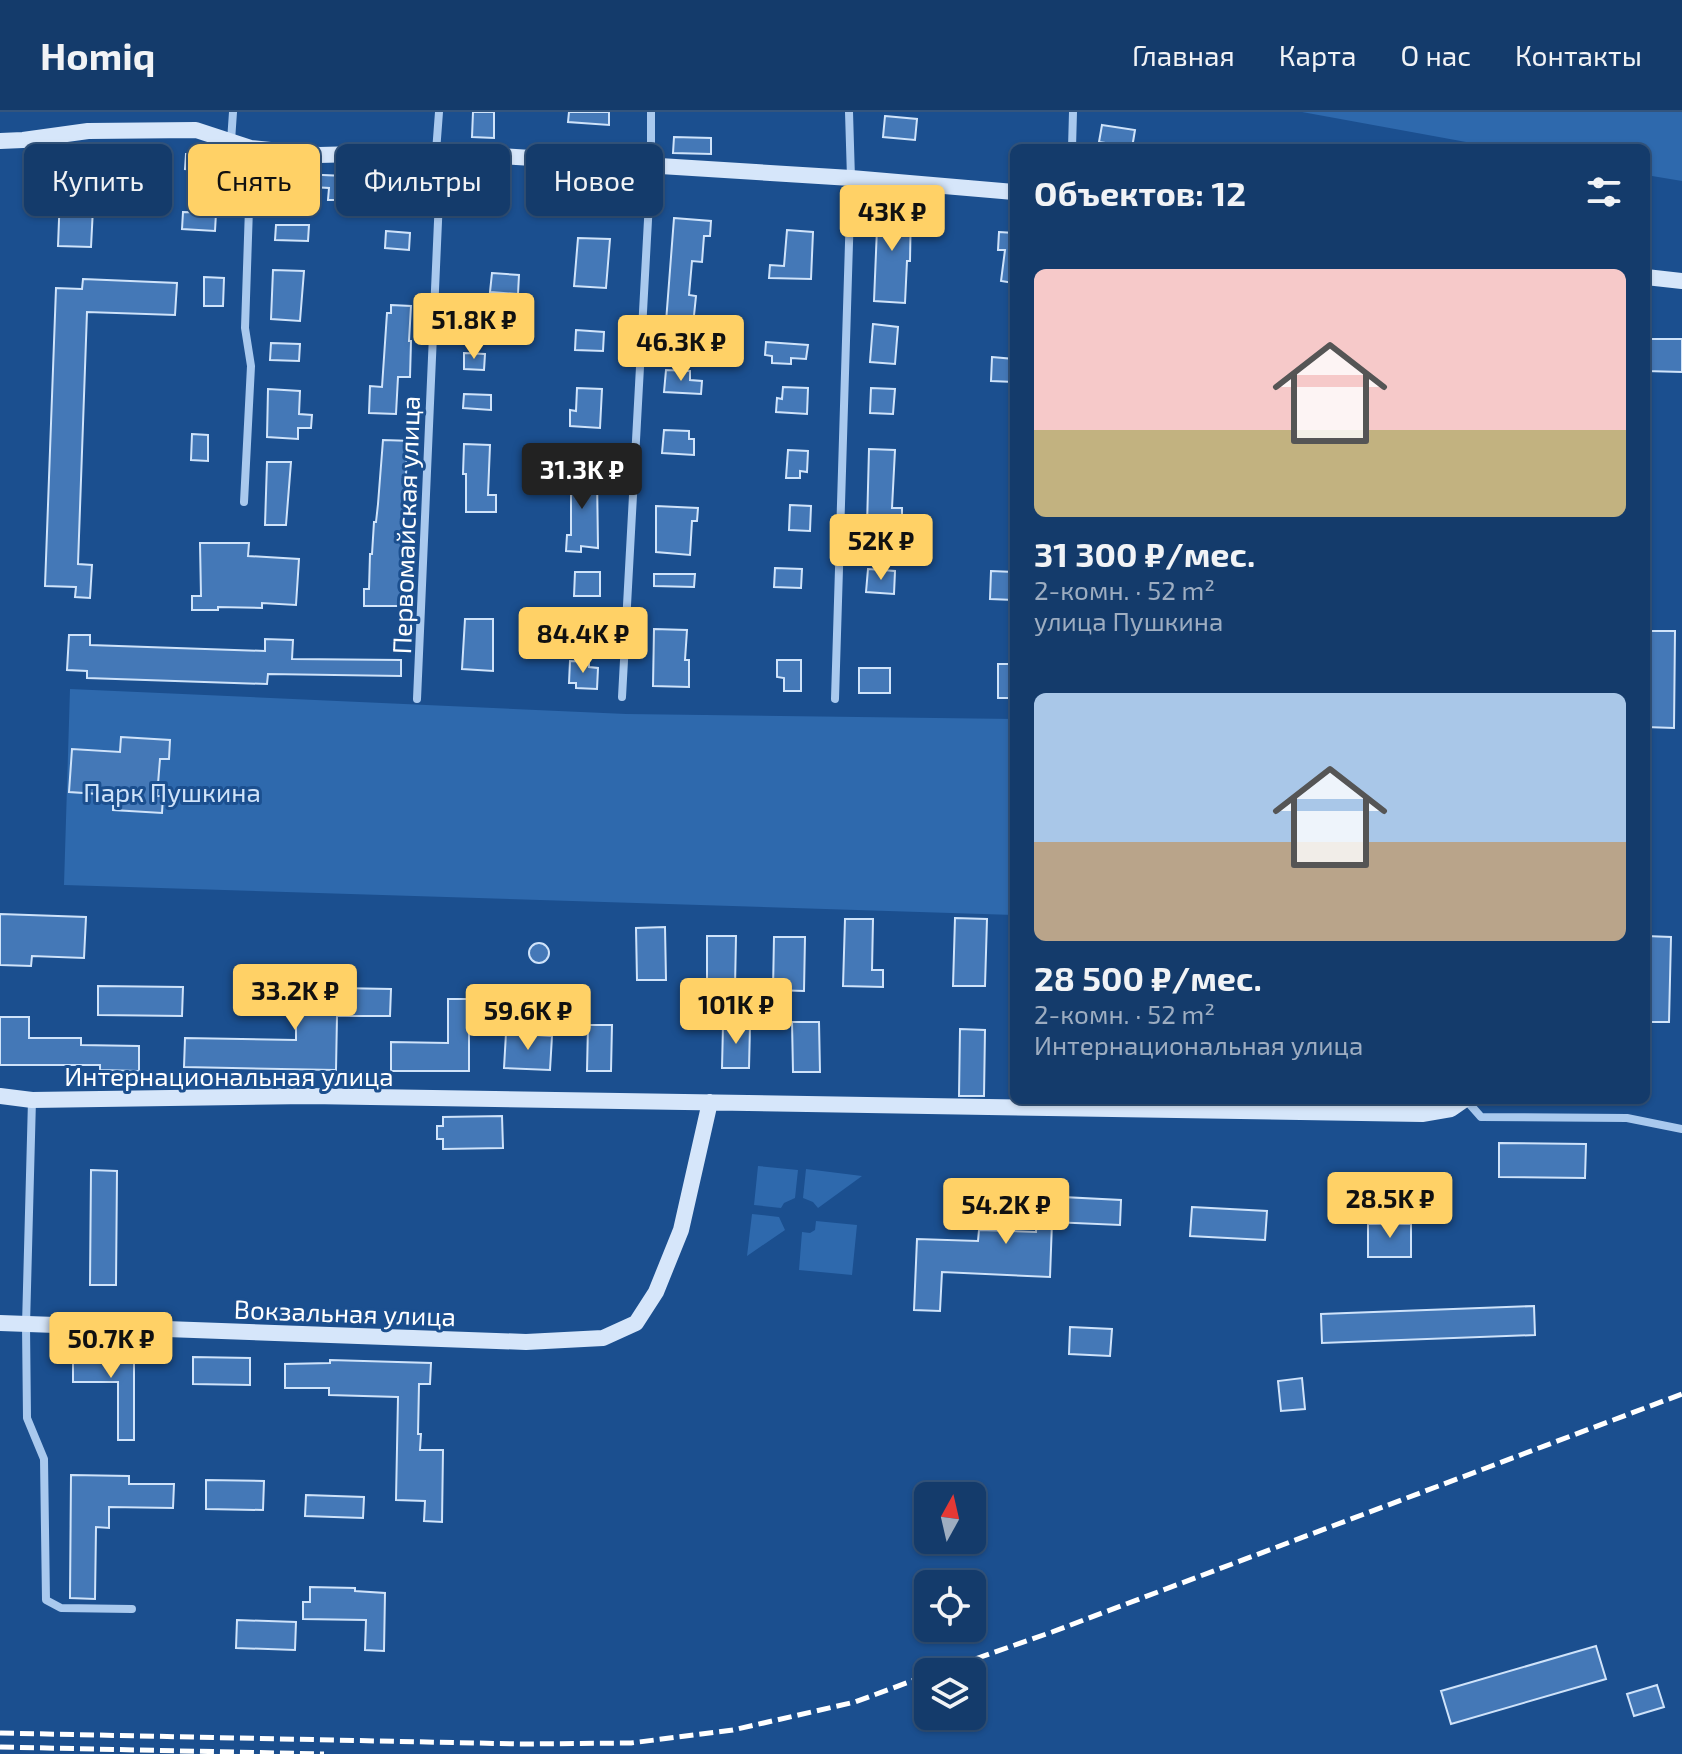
<!DOCTYPE html>
<html lang="ru">
<meta charset="utf-8">
<style>
body{margin:0;font-family:"Exo 2",sans-serif;background:#1d4271;color:#f1f3f6;height:100vh;display:flex;flex-direction:column;font-size:30px;white-space:nowrap}
*{box-sizing:border-box;margin:0}
p{font-size:26px;color:#9dadc1}
.icon{flex:none;width:44px;height:44px;fill:none;stroke:currentColor;stroke-width:2;stroke-linecap:round;stroke-linejoin:round}
.map{position:relative;flex:1;overflow:hidden}
.details{position:absolute;left:1010px;top:32px;width:640px;height:960px;display:flex;flex-direction:column;background:#143b6b;border-radius:12px;box-shadow:0 2px 6px #0004,0 0 0 2px #33557e}
.details>*{flex:none}
.top-card{position:absolute;left:24px;top:32px;width:760px;height:72px;display:flex;gap:16px}
.needle{width:52px;rotate:8deg}
.buttons{position:absolute;left:914px;top:1370px;display:grid;gap:16px}
.buttons a{display:grid;place-items:center;width:72px;height:72px;border-radius:12px;background:#143b6b;box-shadow:0 2px 6px #0004,0 0 0 2px #33557e;font-size:40px}
.price{position:absolute;translate:-50% -68px;padding:0 18px;border-radius:8px;background:#ffd166;color:#111;font-size:26px;line-height:52px;filter:drop-shadow(0 2px 4px #0008)}
.price::after{content:'';position:absolute;left:50%;top:48px;width:24px;height:18px;margin-left:-12px;background:inherit;clip-path:polygon(0 0,100% 0,50% 100%)}
.price.current{background:#222;color:#fff}
ul{padding:0;list-style:none}
li{display:grid;align-content:center;gap:16px;height:424px;padding:0 24px}
li span{display:grid;place-items:center;height:248px;border-radius:12px;color:#555}
li>.icon{margin-inline-start:auto}
span .icon{width:144px;height:144px;fill:#fffc;stroke-width:1}
li b{font-size:34px}
h2{display:flex;justify-content:space-between;align-items:center;height:96px;padding:0 24px;font-size:34px}
.chip{padding:0 28px;border-radius:12px;background:#143b6b;box-shadow:0 2px 6px #0004,0 0 0 2px #33557e;font-size:28px;line-height:72px}
.chip.current{background:#ffd166;color:#111}
header{display:flex;align-items:center;gap:48px;box-sizing:border-box;height:112px;padding:0 40px;background:#143b6b;border-bottom:2px solid #33557e}
header strong{font-size:38px}
nav{display:flex;gap:44px;margin-inline-start:auto;font-size:28px}
.map>svg:first-child{display:block}
.green{fill:#2e69ad}
.building{fill:#4478b7;stroke:#cfe3fa;stroke-width:2}
.lines{fill:none;stroke-linecap:round;stroke-linejoin:round}
.street{stroke:#a9c9ee;stroke-width:8}
.secondary{stroke:#d6e6fa;stroke-width:16}
.rail{stroke:#fff;stroke-width:5;stroke-dasharray:14 6;stroke-linecap:butt}
.labels{text-anchor:middle;dominant-baseline:central;stroke-width:6;stroke-linejoin:round;paint-order:stroke}
.street-label{font-size:26px;fill:#fff;stroke:#1b4f8f}
.park-label{font-size:26px;fill:#cfe3fa;stroke:#1b4f8f}
</style>
<header>
<strong>Homiq</strong>
<nav><a>Главная</a><a>Карта</a><a>О нас</a><a>Контакты</a></nav>
</header>
<div class="map">
<svg width="1682" height="1642" viewBox="0 0 1682 1642">
<rect width="100%" height="100%" fill="#1b4f8f"/>
<path class="green" d="M1302,0h380v69l-36,-6v-27h-147z
M70,577l556,25 388,5v196l-950,-30z
M758,1054l40,4 -3,28 -11,5 -3,5 -27,-3z
M806,1057l56,7 -44,32 -5,-6 -10,-4z
M752,1102l27,3 6,13 -38,26z
M816,1109l41,4 -5,50 -53,-5 3,-38 8,1 5,-3z"/>
<path class="building" d="M473,0h21v26l-22,-1z
M569,0h40v13l-41,-3z
M885,4l32,3 -2,21 -32,-3z
M1102,13l33,5 -3,18h-14l1,-3 -20,-3z
M674,25l37,1v16l-38,-1z
M186,42l34,3 -1,15 -34,-3z
M61,56l34,1 -4,78 -33,-1z
M277,61l68,3 -1,24h-16l1,-12 -53,-3z
M468,68l27,2 -2,25 -27,-2z
M878,92l33,2 -1,55h-3l-2,42 -31,-2z
M183,100l33,1 -1,18 -33,-2z
M674,106l37,3 -1,15h-6l-2,26 -10,-1 -3,34 7,1 -3,29 -27,-3z
M276,113h33l-1,16 -33,-1z
M787,118l26,2 -2,47 -42,-1 1,-13 14,1z
M386,119l24,2 -1,17 -24,-2z
M999,120l15,1v50l-13,-2 4,-31h-7z
M578,126l32,1 -4,49 -32,-2z
M273,158l31,1 -4,50 -29,-2z
M492,161l27,2 -1,19 -28,-2z
M204,165l20,1 -1,28h-19z
M83,167l94,4 -2,32 -88,-3 -9,252 14,1 -2,33 -15,-1 1,-10 -31,-1 11,-298 26,1z
M391,193l20,1 -2,35h2l-1,36h-12l-2,37 -27,-1 1,-27 12,1 5,-74h4z
M873,212l25,3 -3,37 -25,-2z
M576,218l28,2 -1,19 -28,-1z
M699,224l31,3 -2,16 -31,-3z
M1646,227h36v33l-36,-1z
M766,230l42,3 -2,14 -15,-1v6l-19,-1v-7l-7,-1z
M271,231l29,1 -1,17 -29,-1z
M464,241l21,1 -1,16 -20,-1z
M992,245l22,2v23l-23,-1z
M666,258l24,1v9l12,1 -1,13 -37,-2z
M783,275l25,1 -1,26 -31,-2 1,-14 5,1z
M577,276l25,1 -2,39 -30,-2v-16l6,1z
M871,276l24,1 -2,25 -23,-1z
M268,277l32,2 -1,23 13,1 -1,13h-13v11l-31,-2z
M464,282l27,1v15l-28,-2z
M664,318l25,1v8h5v16l-32,-2z
M192,322l16,1v26l-17,-1z
M383,328l30,1 -1,15 -5,-1 -2,39h2l-4,95h4v17h-43v-17h5l1,-35h2l2,-32h2l2,-18z
M464,332l26,1 -2,50h8v17h-30v-38h-3z
M869,337l26,1 -3,58h10v25h-17v-6l-18,-1z
M788,338l20,1 -1,21 -7,-1v7h-14z
M267,350h24l-5,63h-21z
M560,362l37,1 1,73 -17,-2v6l-15,-1 1,-16h4v-47h-11z
M790,393l21,1 -1,25 -21,-1z
M656,394l42,2 -1,13h-5l-2,34 -34,-3z
M200,431h49l-1,13 51,3 -3,46 -34,-2v5l-44,-1v3h-26v-14h9z
M775,456l27,1 -1,19 -27,-1z
M868,457l27,2 -1,23 -28,-2z
M991,459l23,1v28l-24,-1z
M575,460h25v24h-26z
M654,462h41l-1,13 -40,-1z
M465,507h28v52l-31,-2z
M569,508l34,3 -1,13 -34,-3z
M654,517l33,1 -2,30h4v27l-36,-1z
M1646,519h29l-1,97 -28,-1z
M69,523h21v10l175,6v-12l28,1 -1,19 109,1v16l-133,-2 -1,10 -180,-6v-7l-20,-1z
M777,548h24v31h-17v-13l-7,-1z
M570,549l19,1v5l9,1 -1,21 -21,-1v-5h-7z
M998,552h16v34h-16z
M859,556h31v25h-31z
M121,625l49,3 -1,19h-9l-3,37h6l-1,17 -49,-3v-15l-44,-3 3,-43 48,3z
M0,802l86,3 -2,41 -52,-2 -1,10 -31,-1z
M955,806l32,1 -2,67h-32z
M845,807h28l-1,51h11v17l-40,-1z
M665,815l1,53h-29l-1,-52z
M707,824h29l-1,52h-28z
M1646,824l25,1 -2,85h-23z
M774,825h31l-1,54 -31,-1z
M529 841a10 10 0 1 1 20 0a10 10 0 1 1-20 0Z
M296,870h41v6l54,1 -1,27h-53l-1,54 -152,-3 1,-29 111,2z
M98,874l85,1 -1,29 -84,-1z
M448,887h62v21h-41v51h-78v-29l57,1z
M0,905h29v21h52v7l58,1v25l-39,-1v-5h-100z
M792,910h27l1,50h-27z
M588,913h24l-1,46h-24z
M723,913h27l-1,43h-27z
M960,917l25,1 -1,66h-25z
M506,921l46,3 -2,34 -46,-2z
M502,1004l1,32 -60,1v-10h-6v-13h6v-9z
M1499,1031l87,1 -1,34 -86,-1z
M91,1058l26,1 -1,114h-26z
M1050,1071l14,1 -1,13 58,3 -1,25 -68,-3 -2,55 -108,-5 -2,39 -26,-1 3,-71 61,2 1,-11 57,2 2,-37h12z
M1192,1095l75,4 -2,29 -75,-4z
M1368,1112h43v33h-43z
M1534,1194l1,29 -213,8 -1,-29z
M1070,1215l42,2 -2,27 -41,-2z
M73,1238h61v90h-16v-58h-45z
M193,1245l57,1v27l-57,-1z
M330,1248l101,3 -1,21h-11l-1,50h3l-1,16h23l-1,72 -18,-1 1,-20 -29,-1 2,-103 -69,-2v-7h-44v-24l45,-1z
M1302,1266l3,31 -24,2 -3,-30z
M71,1363l58,1v8h45l-1,24 -64,-1v21l-13,-1 -1,72 -25,-1z
M206,1368l58,1 -1,29 -57,-1z
M306,1383l58,2 -1,21 -58,-2z
M310,1475l45,1v3l30,2 -1,58 -19,-1 1,-30 -63,-1v-17h7z
M237,1508l59,2 -1,28 -59,-2z
M1596,1534l10,33 -155,45 -10,-33z
M1657,1573l7,22 -30,9 -7,-22z"/>
<g class="lines">
<path class="street" d="M231,29l2,-29
M1072,36l1,-36
M244,390l7,-136 -6,-38 6,-180
M622,585l29,-532v-53
M417,587l23,-523 -4,-24 3,-40
M835,587l16,-521 -2,-66
M32,988l-6,225 1,93 17,41 2,141 15,8 71,1
M1466,988l15,17 146,1 55,11"/>
<path class="secondary" d="M0,29l23,-1 65,-9 108,-1 55,18 68,7 117,-3 415,26 163,14
M1646,165l36,4
M0,984l32,4 277,-4 1113,18 29,-5 13,-9
M0,1211l526,19 77,-4 33,-15 20,-31 25,-62 29,-128"/>
<path class="rail" d="M938,1560l114,-40 630,-238
M0,1621l522,11 109,-1 102,-13 122,-28 73,-27
M0,1635l324,7"/>
</g>
<g class="labels">
<g class="street-label">
<text transform="translate(405 413) rotate(-88)">Первомайская улица</text>
<text x="229" y="963">Интернациональная улица</text>
<text transform="translate(345 1200) rotate(2)">Вокзальная улица</text>
</g>
<g class="park-label">
<text x="172" y="679">Парк Пушкина</text>
</g>
</g>
</svg>
<div class="buttons">
<a><svg class="needle" viewBox="-14 -14 28 28"><path d="M0-13l5 13h-10z" fill="#e53935"/><path d="M0 13l5-13h-10z" fill="#9dadc1"/></svg></a>
<a><svg class="icon" aria-label="locate" viewBox="0 0 24 24"><circle cx="12" cy="12" r="6"/><path d="M12 2v4M12 18v4M2 12h4M18 12h4"/></svg></a>
<a><svg class="icon" aria-label="layers" viewBox="0 0 24 24"><path d="M12 4l9 5-9 5-9-5zM3 14l9 5 9-5"/></svg></a>
</div>
<b class="price" style="left:892px;top:141px">43K ₽</b>
<b class="price" style="left:474px;top:249px">51.8K ₽</b>
<b class="price" style="left:681px;top:271px">46.3K ₽</b>
<b class="price current" style="left:582px;top:399px">31.3K ₽</b>
<b class="price" style="left:881px;top:470px">52K ₽</b>
<b class="price" style="left:583px;top:563px">84.4K ₽</b>
<b class="price" style="left:295px;top:920px">33.2K ₽</b>
<b class="price" style="left:736px;top:934px">101K ₽</b>
<b class="price" style="left:528px;top:940px">59.6K ₽</b>
<b class="price" style="left:1390px;top:1128px">28.5K ₽</b>
<b class="price" style="left:1006px;top:1134px">54.2K ₽</b>
<b class="price" style="left:111px;top:1268px">50.7K ₽</b>
<div class="top-card">
<a class="chip">Купить</a>
<a class="chip current">Снять</a>
<a class="chip">Фильтры</a>
<a class="chip">Новое</a>
</div>
<section class="details">
<h2>Объектов: 12<svg class="icon" aria-label="filters" viewBox="0 0 24 24"><path d="M4 7h16M4 17h16"/><circle cx="9" cy="7" r="2"/><circle cx="15" cy="17" r="2"/></svg></h2>
<ul>
<li><span style="background:linear-gradient(#f6c9c9 65%,#c2b280 0)"><svg class="icon" aria-label="home" viewBox="0 0 24 24"><path d="M3 11l9-7 9 7M6 9v11h12V9"/></svg></span><div><b>31 300 ₽/мес.</b><p>2-комн. · 52 m²</p><p>улица Пушкина</p></div></li>
<li><span style="background:linear-gradient(#a9c7e8 60%,#b9a48a 0)"><svg class="icon" aria-label="home" viewBox="0 0 24 24"><path d="M3 11l9-7 9 7M6 9v11h12V9"/></svg></span><div><b>28 500 ₽/мес.</b><p>2-комн. · 52 m²</p><p>Интернациональная улица</p></div></li>
</ul>
</section>
</div>
